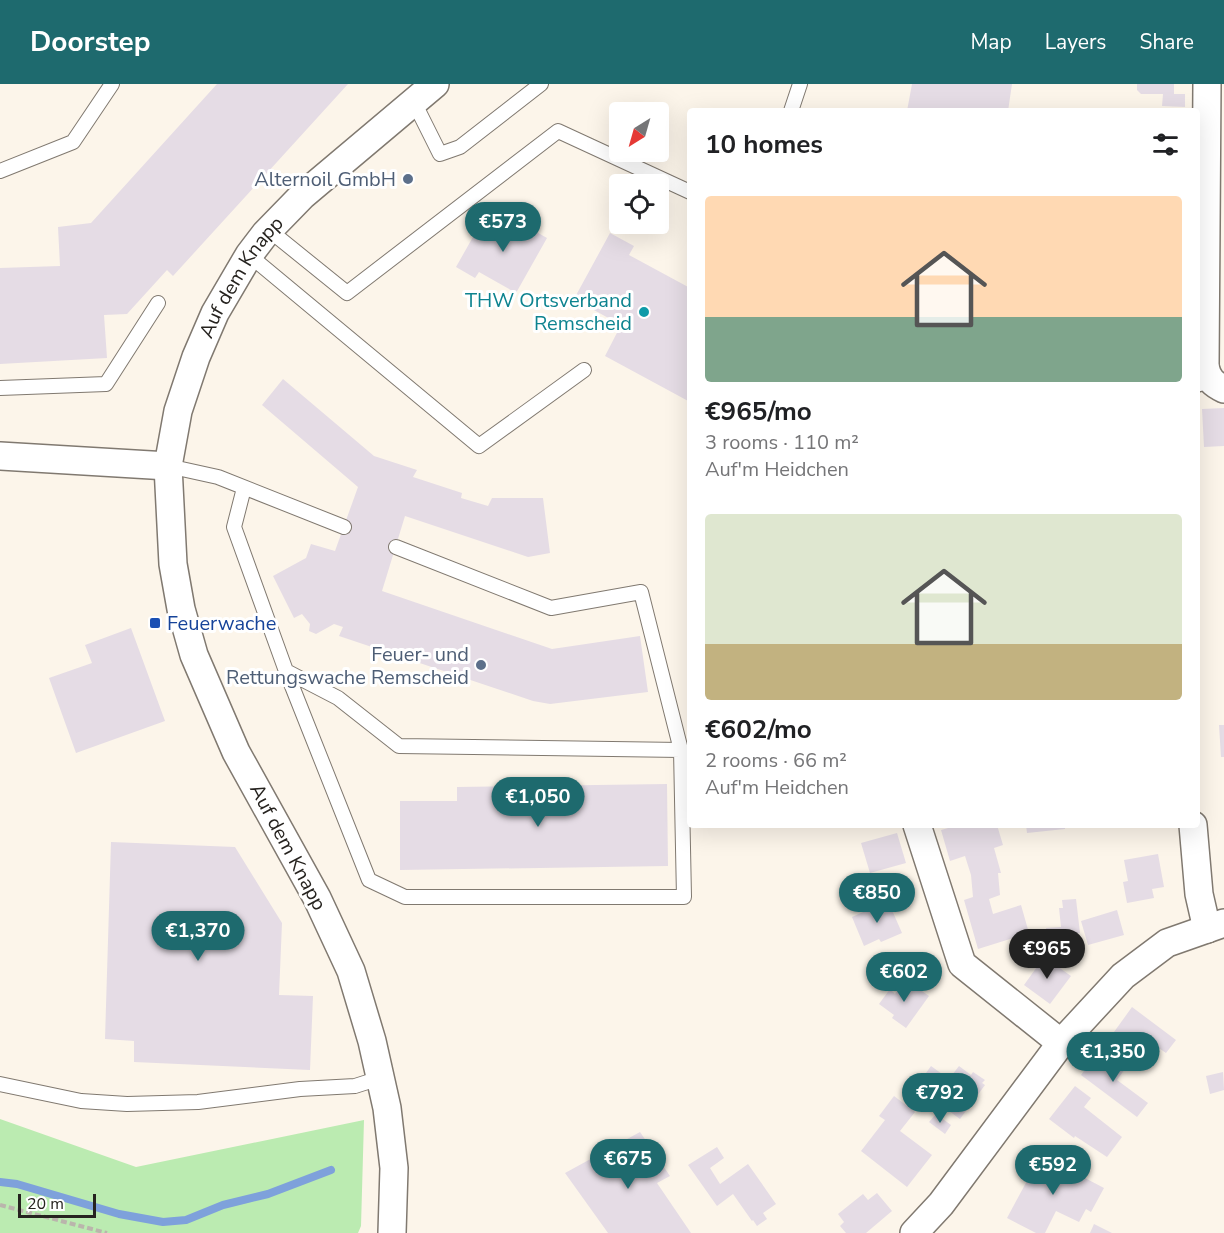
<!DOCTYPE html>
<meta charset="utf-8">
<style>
body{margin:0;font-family:"Nunito Sans",sans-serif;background:#f6f6f6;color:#202124;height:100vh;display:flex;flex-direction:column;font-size:22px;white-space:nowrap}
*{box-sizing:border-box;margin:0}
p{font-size:20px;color:#757577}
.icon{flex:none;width:33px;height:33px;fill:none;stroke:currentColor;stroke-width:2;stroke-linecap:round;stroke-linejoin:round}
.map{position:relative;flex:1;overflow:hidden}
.side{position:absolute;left:687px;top:24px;width:513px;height:720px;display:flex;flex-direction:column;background:#fff;border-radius:6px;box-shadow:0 6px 24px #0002}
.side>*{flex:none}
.needle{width:39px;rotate:217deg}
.controls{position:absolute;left:609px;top:18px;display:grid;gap:12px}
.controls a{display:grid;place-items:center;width:60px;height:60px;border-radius:6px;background:#fff;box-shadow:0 6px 24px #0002;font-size:30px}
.scale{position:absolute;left:18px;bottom:15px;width:78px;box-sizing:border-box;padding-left:6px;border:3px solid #26231f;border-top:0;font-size:16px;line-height:21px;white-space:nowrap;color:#26231f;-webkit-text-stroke:4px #fff;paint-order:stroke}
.price{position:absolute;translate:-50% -51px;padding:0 14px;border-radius:21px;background:#1e6a6e;color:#fff;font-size:20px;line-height:39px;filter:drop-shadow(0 2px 3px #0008)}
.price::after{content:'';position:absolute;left:50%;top:36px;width:18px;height:14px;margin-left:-9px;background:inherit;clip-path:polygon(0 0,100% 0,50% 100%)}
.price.current{background:#222;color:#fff}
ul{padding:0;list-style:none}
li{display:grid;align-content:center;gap:12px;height:318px;padding:0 18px}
li span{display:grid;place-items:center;height:186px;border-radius:6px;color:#555}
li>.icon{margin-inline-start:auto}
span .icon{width:108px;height:108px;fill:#fffc;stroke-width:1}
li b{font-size:26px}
h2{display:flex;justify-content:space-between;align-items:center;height:72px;padding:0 18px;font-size:26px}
header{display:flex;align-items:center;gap:36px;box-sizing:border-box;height:84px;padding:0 30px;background:#1e6a6e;color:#fff}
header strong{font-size:28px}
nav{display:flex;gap:33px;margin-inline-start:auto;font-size:21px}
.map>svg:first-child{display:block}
.green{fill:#bbebb1}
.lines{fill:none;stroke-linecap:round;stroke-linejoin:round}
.stream{stroke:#7ea1db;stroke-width:8}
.building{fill:#e5dce5}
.lane-casing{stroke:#807970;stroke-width:16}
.street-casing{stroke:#807970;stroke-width:30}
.path{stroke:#bab5ac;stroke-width:4;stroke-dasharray:6 3;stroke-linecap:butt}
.lane{stroke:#fff;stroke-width:14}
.street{stroke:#fff;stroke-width:27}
.service-dot{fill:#5c6f8a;stroke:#fff;stroke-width:2}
.culture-dot{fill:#0f9aa8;stroke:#fff;stroke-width:2}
.transit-dot{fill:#1a4fb4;stroke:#fff;stroke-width:2}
.labels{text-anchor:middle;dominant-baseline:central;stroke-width:6;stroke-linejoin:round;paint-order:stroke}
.service-label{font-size:20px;fill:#4e5e75;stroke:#fff;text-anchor:end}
.street-label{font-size:20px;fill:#26231f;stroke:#fff}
.culture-label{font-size:20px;fill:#0d838f;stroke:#fff;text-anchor:end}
.transit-label{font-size:20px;fill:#164399;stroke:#fff;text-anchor:start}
</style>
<header>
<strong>Doorstep</strong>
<nav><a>Map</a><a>Layers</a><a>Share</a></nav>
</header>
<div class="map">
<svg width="1224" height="1149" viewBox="0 0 1224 1149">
<rect width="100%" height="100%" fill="#fcf5ea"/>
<path class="green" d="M0,1035l136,48 228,-47 -3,106 -3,7h-358z"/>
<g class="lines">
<path class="stream" d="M0,1098l17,2 102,30 44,8 23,-2 37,-15 45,-11 63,-24"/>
</g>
<path class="building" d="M217,0h131l-175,192 -6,-6 -40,44 -23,1 3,43 -107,6v-96l60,-2 -2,-39 33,-4z
M912,0h100l-4,27h-101z
M1137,0h37v10h11v13l-23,-1 1,-12h-22l-4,-4z
M508,132l39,22 -31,55 -37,-21 -4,6 -19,-11 26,-46 18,10z
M610,149l24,13 -5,9 61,33v114l-85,-46 16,-31 -47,-26z
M283,295l91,77 43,14 -4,7 49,16 -1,5 27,8 4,-8h51l7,55 -22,4 -123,-41 -23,75 170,58 88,-13 8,56 -98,12 -17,-3 -194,-65 4,-9 -9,-3 -18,10 -7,-3 1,-7 -8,-10 -8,4 -21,-42 33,-18 5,-14 24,7 23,-64 -96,-82z
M1224,324v38l-20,1 -2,-38z
M131,544l34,93 -89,32 -27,-75 43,-15 -7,-18z
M1219,641h5v32h-3z
M667,700l1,82 -268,4v-69h57v-14z
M959,741h38l6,20 -9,3 7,25h-3l2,22 -11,4 4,15 28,-9 8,28 -51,16 -14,-49 9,-3 -2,-22 -6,-19 -15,5 -9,-31z
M1026,741h39v4l-38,4z
M897,749l9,30 -36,10 -9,-30z
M111,758l124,5 47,76 -3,72 34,1 -3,74 -176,-8v-21l-29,-2z
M1158,770l6,33 -12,2 2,9 -27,5 -4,-21 5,-1 -4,-21z
M860,807l2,11 -18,4 -3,-11z
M1076,815l4,34 -30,9 -4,-14 15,-1 -2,-19h4l-1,-8z
M888,817l14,32 -21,9 -2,-3 -15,7 -12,-29z
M1117,826l7,25 -36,10 -7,-24z
M1044,873l27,19 -21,28 -26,-19z
M906,896l23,16 -23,32 -14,-10 2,-3 -15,-11 11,-15 5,5z
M1132,923l44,33 -10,13 -19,-13 -8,11 -25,-19z
M1099,967l26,18 -8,11 31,23 -11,14 -56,-42z
M931,982l18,13 10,-13 12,9 2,-3 12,8 -3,3 3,2 -25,34 -26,-19 -5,7 -18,-13z
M1223,988l1,18 -14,4 -4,-18z
M1075,1002l16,12 -7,9 38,30 -15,20 -32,-21 -1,2 -25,-19z
M894,1012l21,16 -15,19 32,24 -25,32 -46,-36 24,-31 -6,-4z
M936,1030l15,11 -6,9 -16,-12z
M640,1048l30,44 -13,7 34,50h-83l-43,-60z
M717,1063l7,11 -14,10 10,16 28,-20 28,40 -13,9 4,6 -10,7 -4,-6 -1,1 -19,-27 -16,12 -29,-41z
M1041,1071l63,33 -13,24 -5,-3 -7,13 -23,-11 -11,22h-9l-29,-15z
M877,1109l15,18 -26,22h-20l-6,-7 4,-4 -6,-8 25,-20 5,6z
M1094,1140l18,9h-22z"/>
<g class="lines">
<defs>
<path id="lane" d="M414,18l26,52 20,-7 81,-63
M791,27l9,-27
M0,87l73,-29 39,-58
M269,146l78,63 211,-162 132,61
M249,171l230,191 105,-76
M0,304l106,-4 52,-81
M168,382l50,11 126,50
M244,404l-10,39 52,144 52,27 61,48 282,4 -40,-158 -90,16 -155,-61
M286,587l83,209 36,17h279l-3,-147
M0,1000l81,17 46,3 71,-2 102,-13 55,-3 25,-8"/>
<g id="street">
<path d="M1205,283c3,12 8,17 19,22"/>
<path d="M1197,294l8,-11 2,-283"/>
<path d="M0,372l168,10"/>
<path d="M917,741l45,139 99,79"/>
<path d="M1193,741l6,69 8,35"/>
<path id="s1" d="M392,1149l2,-65 -7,-60 -15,-67 -21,-70 -34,-73 -81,-146 -42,-97 -13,-46 -8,-45 -5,-98 10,-55 18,-54 19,-44 34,-58 16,-21 37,-38 133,-112"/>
<path d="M914,1149l27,-29 120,-161 62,-67 44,-33 57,-20"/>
</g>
</defs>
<use href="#lane" class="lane-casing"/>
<use href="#street" class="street-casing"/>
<path class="path" d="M0,1121l107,28"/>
<use href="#lane" class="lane"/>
<use href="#street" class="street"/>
</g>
<g class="service-dot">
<circle cx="408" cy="95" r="6"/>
<circle cx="481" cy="581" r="6"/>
</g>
<circle class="culture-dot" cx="644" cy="228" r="6"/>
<rect class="transit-dot" x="149" y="533" width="12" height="12" rx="3"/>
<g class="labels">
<g class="service-label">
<text x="396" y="95">Alternoil GmbH</text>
<text x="469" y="570">Feuer- und<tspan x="469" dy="23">Rettungswache Remscheid</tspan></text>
</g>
<g class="street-label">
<text stroke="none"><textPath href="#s1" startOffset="1017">Auf dem Knapp</textPath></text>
<text transform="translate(288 763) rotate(62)">Auf dem Knapp</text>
</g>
<g class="culture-label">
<text x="632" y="216">THW Ortsverband<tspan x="632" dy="23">Remscheid</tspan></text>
</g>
<g class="transit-label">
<text x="167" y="539">Feuerwache</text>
</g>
</g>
</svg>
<div class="controls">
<a><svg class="needle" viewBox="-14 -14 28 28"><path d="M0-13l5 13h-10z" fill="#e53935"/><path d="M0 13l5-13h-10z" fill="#757577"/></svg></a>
<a><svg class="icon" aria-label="locate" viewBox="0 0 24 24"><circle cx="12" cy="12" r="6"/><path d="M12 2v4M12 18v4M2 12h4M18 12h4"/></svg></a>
</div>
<div class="scale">20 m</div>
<b class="price" style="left:503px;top:169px">€573</b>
<b class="price" style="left:538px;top:744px">€1,050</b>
<b class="price" style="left:877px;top:840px">€850</b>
<b class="price" style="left:198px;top:878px">€1,370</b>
<b class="price current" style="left:1047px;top:896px">€965</b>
<b class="price" style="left:904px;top:919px">€602</b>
<b class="price" style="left:1113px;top:999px">€1,350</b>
<b class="price" style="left:940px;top:1040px">€792</b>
<b class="price" style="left:628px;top:1106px">€675</b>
<b class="price" style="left:1053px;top:1112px">€592</b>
<section class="side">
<h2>10 homes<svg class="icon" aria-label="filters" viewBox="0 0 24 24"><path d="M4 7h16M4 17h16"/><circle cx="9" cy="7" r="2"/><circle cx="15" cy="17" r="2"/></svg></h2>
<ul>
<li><span style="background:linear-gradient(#ffd9b3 65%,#7fa58c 0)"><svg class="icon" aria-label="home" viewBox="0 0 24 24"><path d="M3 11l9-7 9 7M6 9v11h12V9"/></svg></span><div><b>€965/mo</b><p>3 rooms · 110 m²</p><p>Auf'm Heidchen</p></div></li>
<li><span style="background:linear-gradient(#dfe7d0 70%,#c2b280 0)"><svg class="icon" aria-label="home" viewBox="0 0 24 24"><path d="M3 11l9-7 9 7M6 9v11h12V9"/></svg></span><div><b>€602/mo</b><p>2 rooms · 66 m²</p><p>Auf'm Heidchen</p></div></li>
</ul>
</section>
</div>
